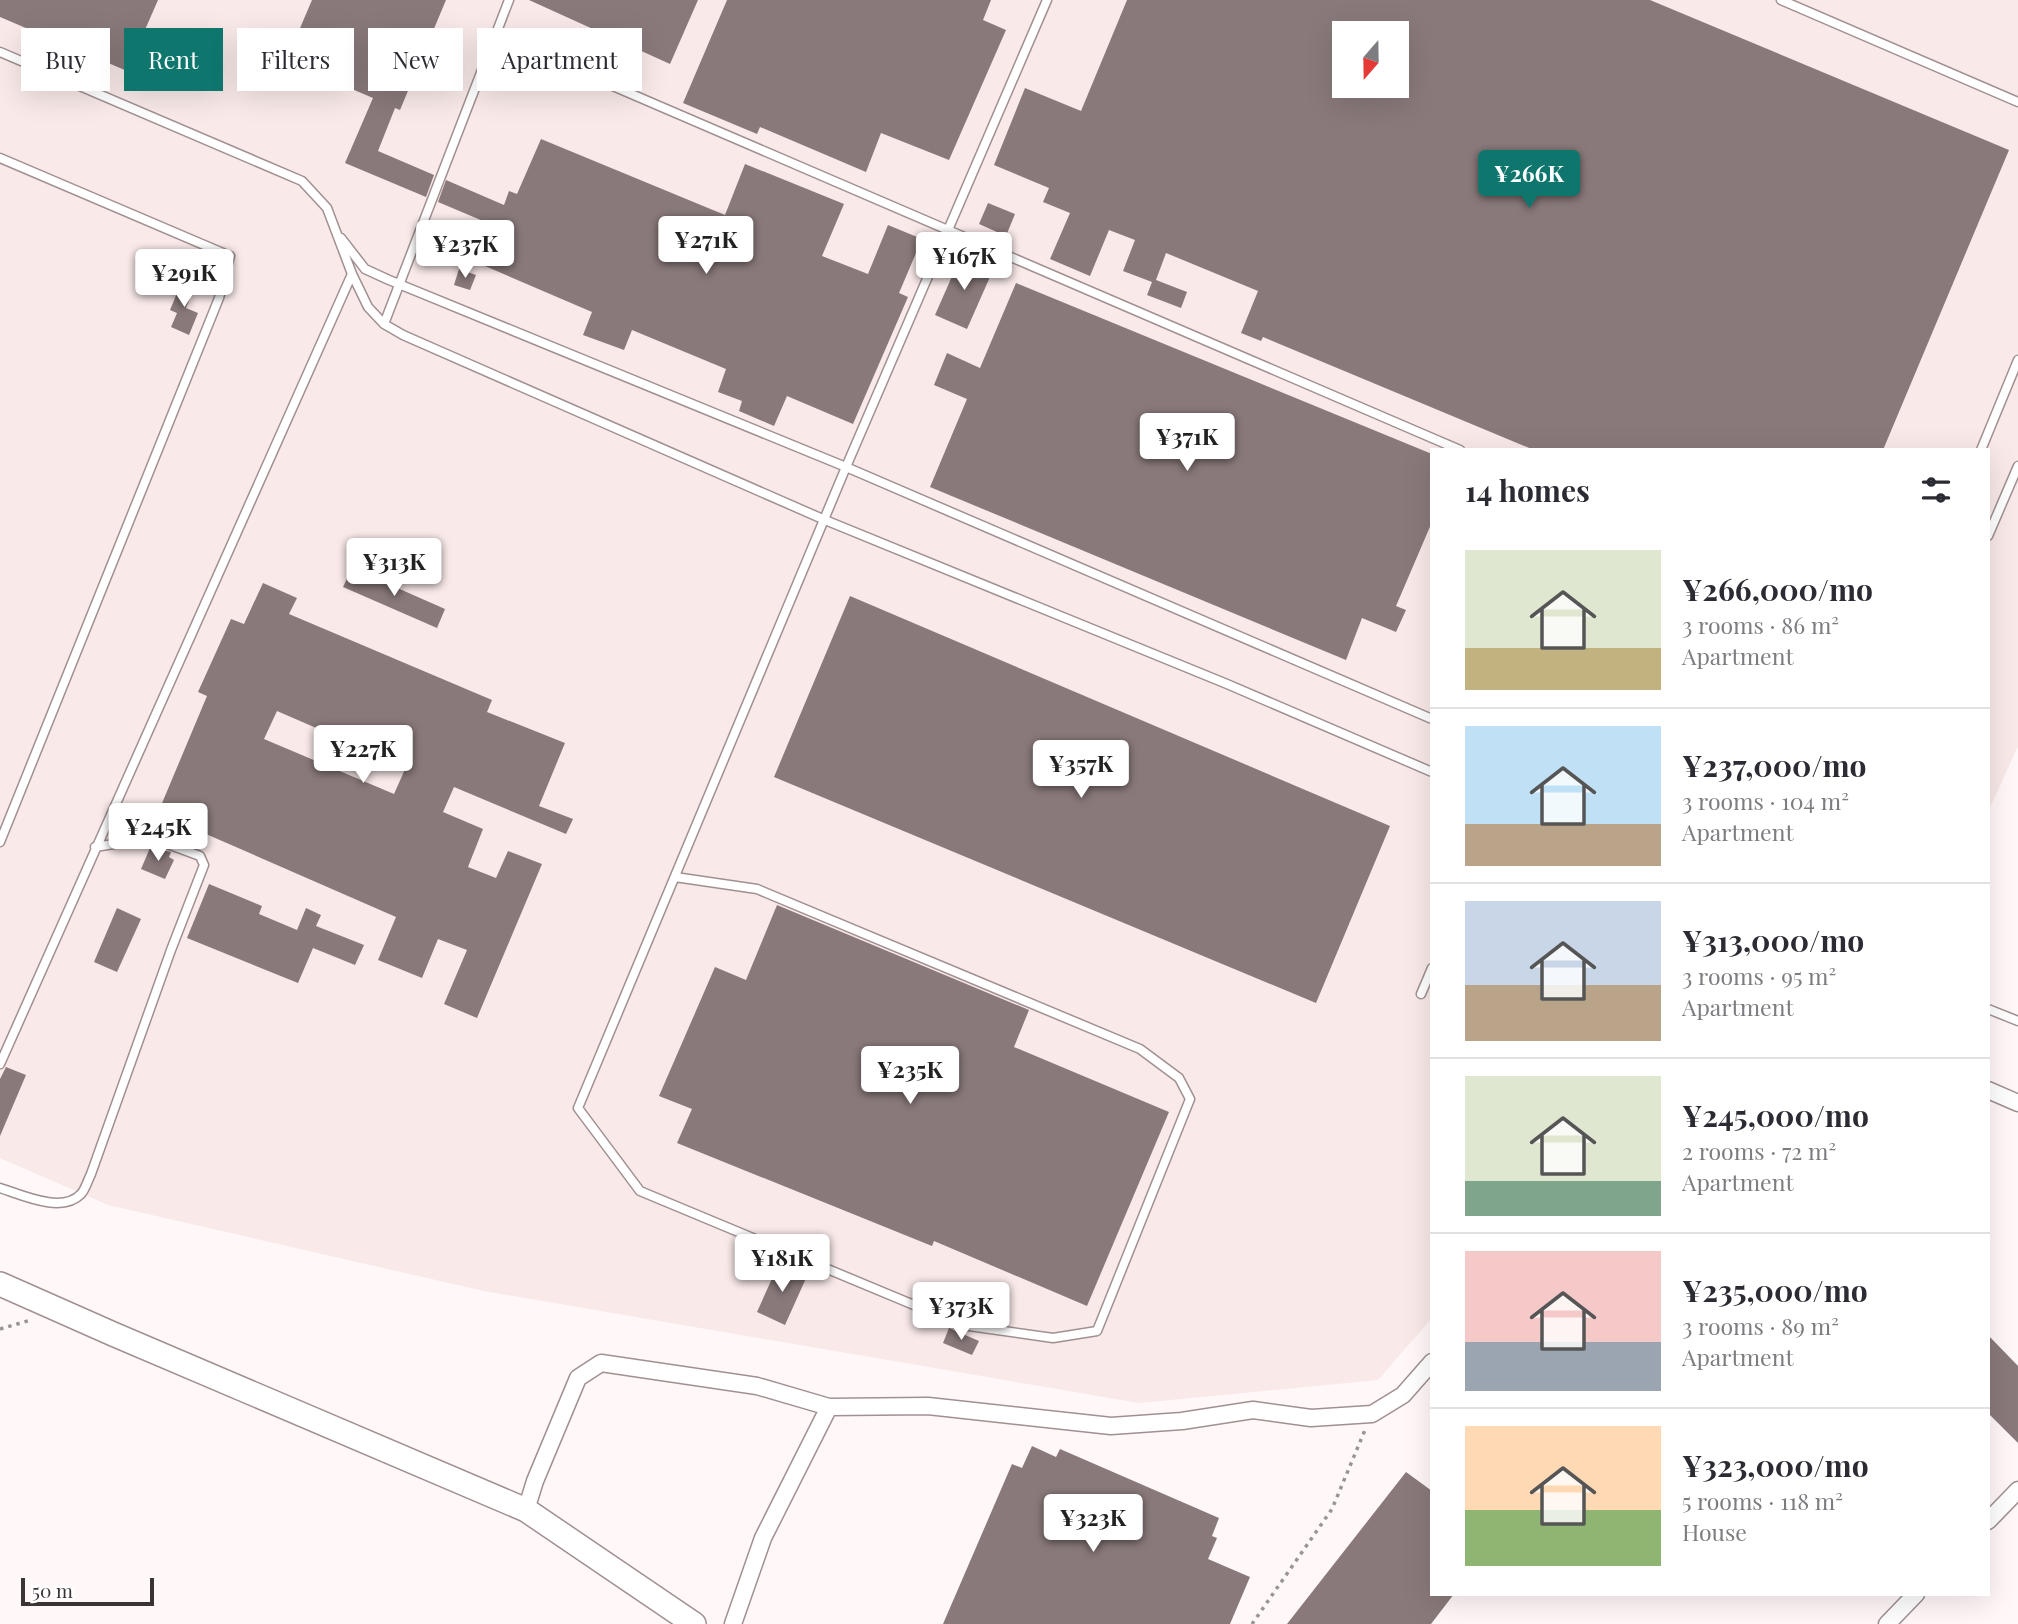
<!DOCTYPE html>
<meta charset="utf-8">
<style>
body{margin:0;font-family:"Playfair Display",serif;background:#f7f7f7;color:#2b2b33;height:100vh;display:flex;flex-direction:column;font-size:26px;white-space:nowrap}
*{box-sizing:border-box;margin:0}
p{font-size:23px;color:#7c7c81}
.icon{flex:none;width:38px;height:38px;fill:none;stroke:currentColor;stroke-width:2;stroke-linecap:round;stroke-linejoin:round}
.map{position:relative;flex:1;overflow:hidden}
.panel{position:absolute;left:1430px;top:448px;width:560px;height:1148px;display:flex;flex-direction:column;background:#fff;border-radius:0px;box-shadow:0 7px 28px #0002}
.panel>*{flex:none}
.banner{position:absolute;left:21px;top:28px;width:665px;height:63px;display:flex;gap:14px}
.needle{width:46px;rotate:200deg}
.fabs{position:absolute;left:1332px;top:21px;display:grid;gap:14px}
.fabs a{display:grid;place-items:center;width:77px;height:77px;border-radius:0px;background:#fff;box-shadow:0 7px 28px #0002;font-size:35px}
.scale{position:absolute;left:21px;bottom:18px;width:133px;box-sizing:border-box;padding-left:7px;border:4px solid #3b3434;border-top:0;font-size:19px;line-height:24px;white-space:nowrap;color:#3b3434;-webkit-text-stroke:5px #fff;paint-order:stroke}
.price{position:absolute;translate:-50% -60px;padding:0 16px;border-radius:7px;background:#fff;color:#222;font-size:23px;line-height:46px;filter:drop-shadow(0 2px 4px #0008)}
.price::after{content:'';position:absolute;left:50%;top:42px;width:21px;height:16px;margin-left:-10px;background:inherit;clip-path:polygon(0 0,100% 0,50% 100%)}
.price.active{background:#0f766e;color:#fff}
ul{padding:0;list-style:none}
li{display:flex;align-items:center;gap:21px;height:175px;padding:0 35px}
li+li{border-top:2px solid #e1e1e2}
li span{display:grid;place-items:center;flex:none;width:196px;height:140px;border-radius:0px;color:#555}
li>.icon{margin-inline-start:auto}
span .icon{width:84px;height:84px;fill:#fffc;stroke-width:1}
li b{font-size:30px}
h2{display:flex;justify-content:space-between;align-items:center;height:84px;padding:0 35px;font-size:30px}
.pill{padding:0 24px;border-radius:0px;background:#fff;box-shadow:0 7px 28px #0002;font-size:24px;line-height:63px}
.pill.active{background:#0f766e;color:#fff}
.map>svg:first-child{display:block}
.built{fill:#f9e9e9;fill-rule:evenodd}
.building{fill:#89797a;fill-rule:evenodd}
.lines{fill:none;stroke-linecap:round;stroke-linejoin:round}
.lane-casing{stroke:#a09091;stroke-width:11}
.street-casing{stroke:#a09091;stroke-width:19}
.secondary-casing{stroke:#a09091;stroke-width:26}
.path{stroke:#9b9494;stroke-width:3.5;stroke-dasharray:3.5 5;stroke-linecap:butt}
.lane{stroke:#fff;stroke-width:8}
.street{stroke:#fff;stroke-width:16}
.secondary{stroke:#fff;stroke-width:23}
</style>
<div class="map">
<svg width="2018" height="1624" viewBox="0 0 2018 1624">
<rect width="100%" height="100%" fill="#fff7f8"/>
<path class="built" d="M0,0h2018v746l-30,66v-362h-556l-1,869 -53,61 -239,23 -655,-112 -376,-86 -108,-47zM1344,33h52v53h-52z"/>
<path class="building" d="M0,0h158l-31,71 -127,-54z
M312,0h134l-46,110 -5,-2 -17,43 56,24 -8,22 -81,-34 28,-65 -87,-37z
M529,0h169l-28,64z
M727,0h264l-8,20 23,10 -57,130 -68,-27 -15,39 -106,-45 -3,7 -74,-31z
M1127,0h523l359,150 -126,300h-349l-271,-113 -2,4 -20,-8 17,-42 -92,-38 -10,27 31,12 -6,16 -34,-13 5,-13 -29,-11 12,-31 -26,-10 -19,46 -40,-17 20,-46 -27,-11 6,-14 -55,-23 31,-77 56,23zM1344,33h52v53h-52z
M541,139l184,76 20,-51 99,40 -22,52 46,18 20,-49 34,14 -23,54 9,4 -55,127 -66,-28 -13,30 -35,-15 3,-10 -24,-9 8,-23 -94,-39 -8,20 -41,-15 9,-23 -107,-46 17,-37 -64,-27 8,-22 58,25 5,-14 8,3z
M988,203l27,11 -9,22 -27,-12z
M961,256l32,14 -26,59 -32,-14z
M459,269l17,6 -6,15 -16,-5z
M182,281l13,6 -9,21 12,5 -9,22 -18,-8 6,-14 -7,-3z
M1016,283l416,171v68l-36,84 10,4 -10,22 -34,-14 -16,42 -416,-173 37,-88 -33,-14 13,-32 33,15z
M352,568l93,41 -8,19 -94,-41z
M263,583l34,15 -8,16 203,86 -5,12 78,31 -26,63 34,13 -7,15 -112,-47 -11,25 40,17 -15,38 28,11 12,-27 34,13 -65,154 -33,-14 23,-54 -29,-11 -16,39 -44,-18 18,-43 -213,-93 -7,16 -21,-5 3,-5 -6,-3 55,-131 -9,-4 33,-73 13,5zM277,711l129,56 -12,27 -130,-55z
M850,596l540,230 -74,177 -542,-226z
M150,848l21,4 -2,5 5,3 -9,19 -24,-10z
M209,884l53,22 -3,8 38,16 9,-22 15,7 -5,11 48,19 -9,20 -42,-17 -15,35 -111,-45z
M777,905l252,105 -15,37 155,65 -82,194 -153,-65 -2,5 -255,-103 15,-34 -33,-13 56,-129 31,13z
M117,908l24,11 -24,53 -23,-10z
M6,1067l20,8 -26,61v-57z
M779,1263l28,13 -22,49 -28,-13z
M949,1328l30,13 -7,14 -29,-12z
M1988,1335l30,31v77l-30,-30z
M1032,1446l24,11 4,-8 159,69 -7,18 5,2 -9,21 42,18 -20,47h-287l69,-160 10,4z
M1406,1472l26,19v103h22l-23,30h-144z"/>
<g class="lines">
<defs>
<path id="lane" d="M1781,0l237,102
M494,35l966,415
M0,52l302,129 25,27 25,66 16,33 16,17 19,11 422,185 402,164 205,88
M0,158l230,98 -11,42 -219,544
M341,238l24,31 24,11 457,187 586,252
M384,324l125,-324
M1981,450l37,-90
M1988,536l30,-70
M675,877l82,12 383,160 39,29 11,21 -93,232 -44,7 -91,-13 -322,-134 -62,-83 268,-641 201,-467
M1421,994l11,-26
M1988,1009l30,12
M0,1064l352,-790
M0,1188c22,7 62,26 81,6 4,-4 7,-14 10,-20l80,-224 33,-85 -4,-9 -35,-13 -26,-3 -44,7"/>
<path id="street" d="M1988,1090l30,13
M526,1510l9,-29 43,-103 23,-15 156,23 72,21 99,-1 183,20 71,-5 71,-11 58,8 61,-4 31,-19 29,-33
M1988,1521l30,-31
M733,1624l30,-86 66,-131
M1887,1624l29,-30"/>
<path id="secondary" d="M0,1284l113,50 413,176 168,114"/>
</defs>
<use href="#lane" class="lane-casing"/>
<use href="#street" class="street-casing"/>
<use href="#secondary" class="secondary-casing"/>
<path class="path" d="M0,1329l31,-9
M1252,1624l80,-115 33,-79"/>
<use href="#lane" class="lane"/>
<use href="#street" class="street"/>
<use href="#secondary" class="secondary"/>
</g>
</svg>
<div class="fabs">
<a><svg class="needle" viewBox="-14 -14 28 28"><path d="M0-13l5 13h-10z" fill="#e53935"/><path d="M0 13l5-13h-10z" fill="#7c7c81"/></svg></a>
</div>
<div class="scale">50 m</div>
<b class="price active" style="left:1529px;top:210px">¥266K</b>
<b class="price" style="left:706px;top:276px">¥271K</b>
<b class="price" style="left:465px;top:280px">¥237K</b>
<b class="price" style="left:964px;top:292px">¥167K</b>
<b class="price" style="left:184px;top:309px">¥291K</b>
<b class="price" style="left:1187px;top:473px">¥371K</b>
<b class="price" style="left:394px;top:598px">¥313K</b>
<b class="price" style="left:363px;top:785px">¥227K</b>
<b class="price" style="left:1081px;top:800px">¥357K</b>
<b class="price" style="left:158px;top:863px">¥245K</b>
<b class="price" style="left:910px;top:1106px">¥235K</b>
<b class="price" style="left:782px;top:1294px">¥181K</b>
<b class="price" style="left:961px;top:1342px">¥373K</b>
<b class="price" style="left:1093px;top:1554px">¥323K</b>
<div class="banner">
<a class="pill">Buy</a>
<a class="pill active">Rent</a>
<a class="pill">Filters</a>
<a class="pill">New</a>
<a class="pill">Apartment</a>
</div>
<section class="panel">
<h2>14 homes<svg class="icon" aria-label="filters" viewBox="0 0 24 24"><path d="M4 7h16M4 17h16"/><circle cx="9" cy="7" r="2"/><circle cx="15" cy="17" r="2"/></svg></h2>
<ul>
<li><span style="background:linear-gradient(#dfe7d0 70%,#c2b280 0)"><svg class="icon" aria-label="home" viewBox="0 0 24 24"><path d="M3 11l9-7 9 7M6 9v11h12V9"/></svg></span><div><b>¥266,000/mo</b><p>3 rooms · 86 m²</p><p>Apartment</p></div></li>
<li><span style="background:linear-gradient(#bfe0f5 70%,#b9a48a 0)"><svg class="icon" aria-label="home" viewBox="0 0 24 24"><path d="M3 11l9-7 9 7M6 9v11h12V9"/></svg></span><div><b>¥237,000/mo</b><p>3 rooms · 104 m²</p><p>Apartment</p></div></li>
<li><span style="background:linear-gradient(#c9d6e8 60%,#b9a48a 0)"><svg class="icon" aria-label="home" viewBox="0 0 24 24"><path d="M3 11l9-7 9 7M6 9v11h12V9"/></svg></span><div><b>¥313,000/mo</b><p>3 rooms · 95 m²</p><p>Apartment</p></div></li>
<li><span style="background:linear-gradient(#dfe7d0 75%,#7fa58c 0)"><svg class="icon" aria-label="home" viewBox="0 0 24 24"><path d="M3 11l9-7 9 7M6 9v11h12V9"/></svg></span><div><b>¥245,000/mo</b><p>2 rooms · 72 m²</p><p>Apartment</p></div></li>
<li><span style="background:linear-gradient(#f6c9c9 65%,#9aa5b1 0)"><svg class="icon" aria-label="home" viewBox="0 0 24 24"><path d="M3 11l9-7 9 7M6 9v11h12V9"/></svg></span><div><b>¥235,000/mo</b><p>3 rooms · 89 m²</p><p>Apartment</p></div></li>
<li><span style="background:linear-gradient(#ffd9b3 60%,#8fb573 0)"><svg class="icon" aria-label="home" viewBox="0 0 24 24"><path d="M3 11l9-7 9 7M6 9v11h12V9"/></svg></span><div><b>¥323,000/mo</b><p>5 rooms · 118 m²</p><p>House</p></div></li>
</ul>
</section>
</div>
